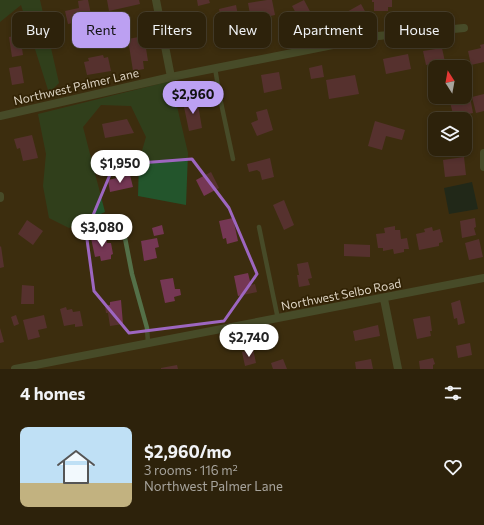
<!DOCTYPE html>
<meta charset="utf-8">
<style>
body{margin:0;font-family:Commissioner,sans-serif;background:#392f19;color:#f1f3f6;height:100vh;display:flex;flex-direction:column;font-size:15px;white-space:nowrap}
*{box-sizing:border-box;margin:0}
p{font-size:13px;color:#a7a49d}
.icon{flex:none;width:22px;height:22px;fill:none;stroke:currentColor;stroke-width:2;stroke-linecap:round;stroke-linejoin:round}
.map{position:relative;height:369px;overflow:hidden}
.sheet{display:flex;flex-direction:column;background:#2d220b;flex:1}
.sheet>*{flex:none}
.hud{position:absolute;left:12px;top:12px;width:460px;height:36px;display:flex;gap:8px}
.needle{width:26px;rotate:349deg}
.buttons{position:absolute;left:428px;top:60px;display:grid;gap:8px}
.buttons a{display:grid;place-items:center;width:44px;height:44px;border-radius:8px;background:#2d220b;box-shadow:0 2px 6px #0003,0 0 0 1px #483f2c;font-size:20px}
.price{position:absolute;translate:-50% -34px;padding:0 9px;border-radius:14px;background:#fff;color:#222;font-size:13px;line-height:26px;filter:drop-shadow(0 1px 2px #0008)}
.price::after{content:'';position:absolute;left:50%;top:24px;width:12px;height:9px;margin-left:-6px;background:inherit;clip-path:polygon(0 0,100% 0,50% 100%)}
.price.selected{background:#bca0f2;color:#111}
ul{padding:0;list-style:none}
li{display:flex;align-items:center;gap:12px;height:100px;padding:0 20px}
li+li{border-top:1px solid #483f2c}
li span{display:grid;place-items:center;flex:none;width:112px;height:80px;border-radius:8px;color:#555}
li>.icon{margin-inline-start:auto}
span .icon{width:48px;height:48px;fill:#fffc;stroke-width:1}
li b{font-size:17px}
h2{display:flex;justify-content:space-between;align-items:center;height:48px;padding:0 20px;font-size:17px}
.tag{padding:0 14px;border-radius:8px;background:#2d220b;box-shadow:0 2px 6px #0003,0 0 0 1px #483f2c;font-size:14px;line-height:36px}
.tag.selected{background:#bca0f2;color:#111}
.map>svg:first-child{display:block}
.green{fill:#23552c}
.water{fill:#012225}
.building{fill:#753754}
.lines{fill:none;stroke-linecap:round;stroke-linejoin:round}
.service{stroke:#547048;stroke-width:4.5}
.minor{stroke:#547048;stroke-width:8}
.marked{fill:none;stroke:#9d66c0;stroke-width:3;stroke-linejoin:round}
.labels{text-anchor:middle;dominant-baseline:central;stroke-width:3.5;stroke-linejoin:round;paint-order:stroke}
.street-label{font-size:12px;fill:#dbd2c1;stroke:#322305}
</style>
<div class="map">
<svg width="484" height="369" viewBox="0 0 484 369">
<rect width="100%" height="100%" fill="#3c2d0f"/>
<path class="green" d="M0,0h40l19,83 -10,10 -28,-88 -21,17z
M171,81l17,72 -2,52 -48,-9 1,-35 7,-24 -15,-31 -30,-1 -18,22 22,85 -36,16 -20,-10 -6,-32 3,-32 -8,-40z"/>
<path class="water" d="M472,182l6,27 -29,5 -5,-26z"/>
<path class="building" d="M84,0h4l4,19 -24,5 -3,-13 14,-3 -1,-7z
M107,0h32l1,4 -31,7z
M197,0h12l1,3 -12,3z
M267,0h5l3,15 -24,5 -3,-17z
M304,0l9,17 -11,7 -10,-18z
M372,0h20v7h-4v4h-14v-9h-2z
M361,4l6,11h-1l2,5 -8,4 -1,-3 -7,4 -7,-12z
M236,5l3,16 -17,3 -3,-15z
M341,12l1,13h-9l1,4 -8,1 -1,-5h-2l-1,-12z
M201,20l5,24 -21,4 -1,-10 8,-1 -3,-15z
M20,35l3,20 -11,2 -3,-20z
M144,36l4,25h-5l1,8 -11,2 -5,-32z
M484,44v18l-13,3 -3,-14 13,-3 -1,-3z
M442,48l3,14 -19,3 -3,-14z
M408,54l3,15 -25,5 -3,-15z
M103,55l1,3 4,-1 3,14 -24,4 -3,-13 5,-1 -1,-3z
M322,65l2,12 -13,2 -2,-11z
M21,66l3,17 -12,2 -3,-17z
M279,72l3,17 -18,4 -3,-18z
M355,75l4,19 -30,5 -3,-19z
M484,94v17l-8,2 -4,-16z
M470,97l3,16 -14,3v-3l-6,1 -3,-12z
M197,99l5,29 -13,3 -6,-29z
M267,109l6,21 -16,6 -6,-13 7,-3 -2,-8z
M449,112l5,7h-15z
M127,119l7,14 -29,5 -3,-14z
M375,121l30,9 -3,10 -16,-4 -4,14 -14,-4z
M32,135l6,23 -15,3 -3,-13 -3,1 -3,-10z
M439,149h17v5l-17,1z
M464,157l2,18 -21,2 -2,-17z
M270,158l4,19 -12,3 -2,-8 -3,-2 -8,2 -2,-8z
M211,172l8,16 -15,8 -8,-16z
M130,175l3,12 -23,5 -2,-12z
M284,200l10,25 -10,5 -11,-25z
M233,218l5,23 -11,3 -1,-6 -3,1 -4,-18z
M475,218l1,9 -2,1 2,7 -14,3 -2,-17z
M27,220l16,11 -10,14 -15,-11z
M162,225l2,9 -10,2 -2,-8z
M395,226v4h5l1,9 6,-1 2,11h-5v3l-10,2 -1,-5 -10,2v-3h-5l-2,-14 9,-1 -1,-5z
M432,227l1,4 7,-2 3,13 -4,1v3l-20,4 -3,-16 9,-2 -1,-3z
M106,235l1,8h4l2,11 -2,1v4l-10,2 -1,-5 -5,1 -4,-19z
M157,238l2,9 -4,1 2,10 -13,3 -3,-20z
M479,239l4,18 -14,3 -4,-17z
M344,244l26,1v12l-26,-1z
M1,246l3,21 -4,1v-21z
M308,262l4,16 -4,1 2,6 -11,2 -2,-12h2l-2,-11z
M248,273l3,12 4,-1 2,8 -19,4 -4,-20z
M173,278l2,11h5l1,6 -7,2 1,4 -10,2 -5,-23z
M22,285l12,1v18h-13z
M121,300l2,24 -13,2 -2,-13h-2l-1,-7 5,-1v-3z
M460,300l5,23 -7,2 -1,-7 -3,1 -3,-16z
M66,307l1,3 5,-1 1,3 7,-1 3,15 -8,1v-3l-11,2 -4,-17z
M16,315l3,9 -5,2 -3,-9z
M44,315l3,13 -9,2 2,7 -12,3 -5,-20z
M430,316l2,15h-2l1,5 -14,3 -4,-20z
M378,325l2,11 -25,5 -2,-10z
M0,328l4,14 -4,1z
M470,343l2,12 -14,3 -2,-12z
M253,349l3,14 -11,3 -3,-14z
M433,358l2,6 -2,1v4h-13l-1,-8z
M283,359l4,10h-14l-2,-6z
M371,359l2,10h-17l-1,-7z
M177,365l1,4h-17v-1z"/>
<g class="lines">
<path class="service" d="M215,68l5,30 13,61
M259,227l19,92
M125,238l7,36 15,54 1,15"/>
<path class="minor" d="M156,0l15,77
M0,116l171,-39 207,-41 86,-8
M484,153v14
M0,196v2
M384,299l14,70
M15,369l469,-91"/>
</g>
<path d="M0 0H484V369H0ZM192,159l37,49 28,66 -33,47 -95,12 -35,-42 -8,-59 28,-67z" fill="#3c2d0f" fill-opacity=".55" fill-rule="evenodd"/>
<path class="marked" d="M192,159l37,49 28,66 -33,47 -95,12 -35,-42 -8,-59 28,-67z"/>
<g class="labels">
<g class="street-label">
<text transform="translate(76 86) rotate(-13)">Northwest Palmer Lane</text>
<text transform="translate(341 294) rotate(-11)">Northwest Selbo Road</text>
</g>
</g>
</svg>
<div class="buttons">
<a><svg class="needle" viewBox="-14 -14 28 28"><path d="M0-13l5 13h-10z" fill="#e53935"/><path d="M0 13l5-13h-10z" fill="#a7a49d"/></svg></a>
<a><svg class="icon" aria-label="layers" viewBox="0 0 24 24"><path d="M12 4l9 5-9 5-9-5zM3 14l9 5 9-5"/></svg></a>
</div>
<b class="price selected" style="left:193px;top:115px">$2,960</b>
<b class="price" style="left:120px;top:184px">$1,950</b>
<b class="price" style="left:102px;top:248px">$3,080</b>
<b class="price" style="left:249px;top:358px">$2,740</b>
<div class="hud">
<a class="tag">Buy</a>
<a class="tag selected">Rent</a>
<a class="tag">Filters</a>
<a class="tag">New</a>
<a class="tag">Apartment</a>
<a class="tag">House</a>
</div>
</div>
<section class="sheet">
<h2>4 homes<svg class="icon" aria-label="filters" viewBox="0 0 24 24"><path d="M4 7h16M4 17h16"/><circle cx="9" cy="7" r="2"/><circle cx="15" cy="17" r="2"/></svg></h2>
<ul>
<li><span style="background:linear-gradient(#bfe0f5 70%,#c2b280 0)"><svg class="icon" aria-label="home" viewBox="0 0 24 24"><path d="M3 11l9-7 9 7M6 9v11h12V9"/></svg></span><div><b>$2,960/mo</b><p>3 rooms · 116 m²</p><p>Northwest Palmer Lane</p></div><svg class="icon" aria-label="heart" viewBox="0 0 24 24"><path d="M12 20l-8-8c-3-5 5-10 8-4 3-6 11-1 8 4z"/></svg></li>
</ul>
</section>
